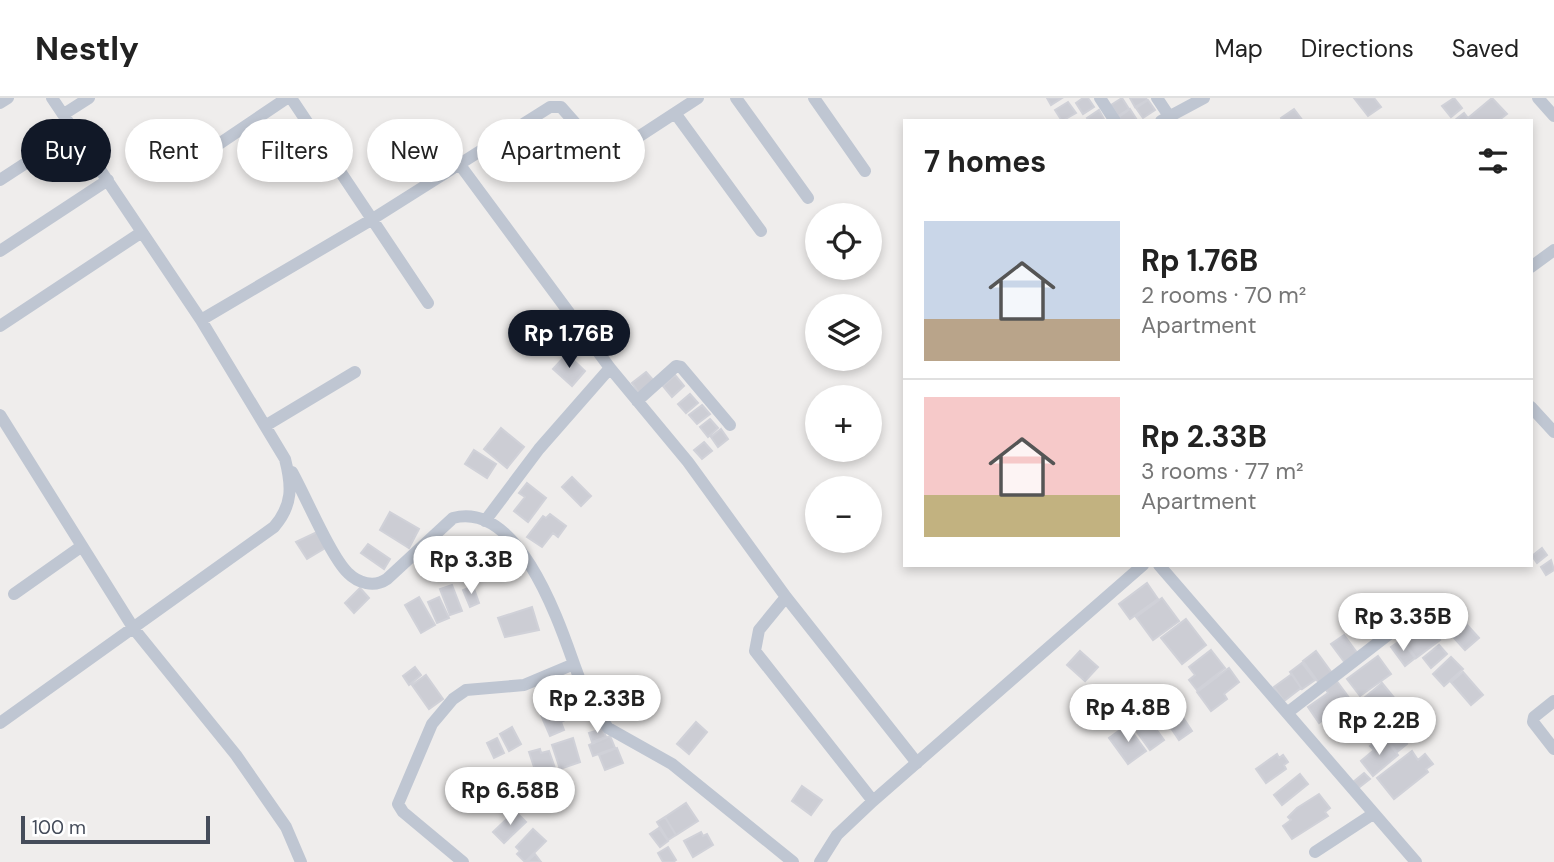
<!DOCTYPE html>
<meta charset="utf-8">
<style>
body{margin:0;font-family:"DM Sans",sans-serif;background:#f2f2f2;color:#222;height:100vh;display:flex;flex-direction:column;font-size:26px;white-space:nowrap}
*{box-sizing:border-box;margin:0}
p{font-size:23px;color:#767676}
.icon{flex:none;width:38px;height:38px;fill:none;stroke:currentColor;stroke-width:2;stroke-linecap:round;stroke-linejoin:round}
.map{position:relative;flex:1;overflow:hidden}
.sheet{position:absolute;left:903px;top:21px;width:630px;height:448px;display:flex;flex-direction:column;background:#fff;border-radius:0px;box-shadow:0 4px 10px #0003}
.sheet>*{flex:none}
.top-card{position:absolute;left:21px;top:21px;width:665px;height:63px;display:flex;gap:14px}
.buttons{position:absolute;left:805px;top:105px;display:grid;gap:14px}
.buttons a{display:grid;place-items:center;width:77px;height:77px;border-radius:50%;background:#fff;box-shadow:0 4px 10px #0003;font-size:35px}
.scale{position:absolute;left:21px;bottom:18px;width:189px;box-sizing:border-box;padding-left:7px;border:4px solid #454c5a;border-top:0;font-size:19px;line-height:24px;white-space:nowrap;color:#454c5a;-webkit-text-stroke:5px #fff;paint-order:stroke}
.price{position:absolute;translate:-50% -60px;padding:0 16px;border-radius:24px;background:#fff;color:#222;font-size:23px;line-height:46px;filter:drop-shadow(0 2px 4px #0008)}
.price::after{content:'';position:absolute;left:50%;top:42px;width:21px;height:16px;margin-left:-10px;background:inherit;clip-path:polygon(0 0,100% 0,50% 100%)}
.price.on{background:#111827;color:#fff}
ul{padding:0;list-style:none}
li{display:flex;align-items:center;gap:21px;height:175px;padding:0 21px}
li+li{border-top:2px solid #e0e0e0}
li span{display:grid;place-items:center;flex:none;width:196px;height:140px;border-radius:0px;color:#555}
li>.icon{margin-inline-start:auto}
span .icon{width:84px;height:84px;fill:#fffc;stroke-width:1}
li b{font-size:30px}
h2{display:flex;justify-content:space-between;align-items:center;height:84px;padding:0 21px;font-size:30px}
.pill{padding:0 24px;border-radius:32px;background:#fff;box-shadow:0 4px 10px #0003;font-size:24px;line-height:63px}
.pill.on{background:#111827;color:#fff}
header{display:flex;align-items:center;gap:42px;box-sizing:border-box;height:98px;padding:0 35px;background:#fff;border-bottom:2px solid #e0e0e0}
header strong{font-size:33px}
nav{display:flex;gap:38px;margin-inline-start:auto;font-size:24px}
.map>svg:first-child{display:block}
.building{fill:#cccdd4;stroke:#d0d1d8;stroke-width:2}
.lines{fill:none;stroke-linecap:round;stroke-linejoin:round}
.minor{stroke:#bfc6d2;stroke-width:12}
</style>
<header>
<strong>Nestly</strong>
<nav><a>Map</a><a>Directions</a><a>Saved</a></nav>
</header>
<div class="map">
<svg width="1554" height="764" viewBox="0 0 1554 764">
<rect width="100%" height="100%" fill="#efedec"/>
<path class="building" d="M1047,0h15l-11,7z
M1083,0h5l6,9 -11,7 -7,-11z
M1122,0l7,11 -11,7 -7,-11z
M1130,0h16l1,2 -12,7z
M1354,0h20l7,9 -13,9z
M1454,0l8,10 -11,9 -9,-11z
M1492,0l15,16 -9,7 -43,-1 9,-7 4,5z
M1148,2l7,10 -12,8 -7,-10z
M1068,4l8,11 -14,8 -7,-11z
M1130,11l7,11 -16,1 -2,-4z
M1294,11l9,12h-20l-2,-3z
M1099,12l6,11h-16l-2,-3z
M567,256l18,17 -13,15 -19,-17z
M646,274l8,9 -15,12 -7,-10z
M675,277l9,11 -12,11 -9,-11z
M690,296l8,9 -12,10 -8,-9z
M702,307l8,9 -13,10 -8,-9z
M710,321l8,9 -10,9 -8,-10z
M501,330l23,19 -17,21 -23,-19z
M721,331l7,10 -10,8 -7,-10z
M704,344l8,9 -10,8 -8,-9z
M474,352l22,14 -9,14 -22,-14z
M572,379l19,19 -10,10 -19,-19z
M527,385l19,15 -18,24 -14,-11 11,-14 -6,-4z
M390,414l29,17 -10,19 -29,-18z
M550,416l16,12 -8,11 -5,-4 -11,14 -15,-10 16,-21 3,2z
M317,434l10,15 -20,12 -11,-17z
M368,446l22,15 -6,10 -23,-16z
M1542,450l5,7 -10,8 -5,-7z
M1551,462l3,10 -8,5 -5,-8z
M1147,485l11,16 -28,20 -11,-15z
M452,487l10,26 -12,4 -10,-26z
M473,488l6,17 -9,4 -7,-17z
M360,490l9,10 -15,15 -9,-10z
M419,499l16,28 -14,8 -16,-28z
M439,499l10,21 -12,5 -9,-21z
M1162,500l17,23 -26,19 -17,-23z
M532,509l7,23 -34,7 -7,-19z
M1376,512l10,12 -8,8 -11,-12z
M1460,519l19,21 -14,12 -19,-21z
M1186,521l20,26 -24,19 -21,-26z
M1429,527l11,15 -24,18 -16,-22 9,-7 5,7z
M1344,537l14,19 -13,9 -14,-19z
M1401,542l14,18 -10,8 -14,-19z
M1439,547l8,9 -16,14 -8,-10z
M1211,552l14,18 -28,22 -8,-10 6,-5 -6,-8z
M1080,553l18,16 -13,14 -18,-16z
M1316,553l16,22 -13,10 -16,-22z
M1378,558l13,18 -31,22 -13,-17z
M1451,559l12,12 -19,17 -11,-12z
M1302,565l13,17 -13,9 -12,-17z
M415,569l6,8 -12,10 -6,-9z
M1229,570l10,14 -15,12 3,5 -16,12 -14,-19z
M1463,574l20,23 -12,10 -20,-23z
M1292,576l9,14 -17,13 -10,-14z
M426,577l17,24 -14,10 -17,-24z
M1336,582l17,23 -20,15 -3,-4 -11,9 -11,-16 20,-14 -3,-5z
M1382,585l27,33 -17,15 -7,-9 -18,15 -12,-15 17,-15 -8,-9z
M566,606l5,13 -10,5 3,8 -14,6 -9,-21z
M1178,612l14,21 -13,9 -14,-21z
M696,624l11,10 -18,22 -12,-10z
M1151,624l13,18 -14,10 -13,-18z
M1127,627l19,26 -18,13 -19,-26z
M512,629l9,17 -12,7 -9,-17z
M603,631l3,8 -14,5 -3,-9z
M1396,634l11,12 -10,8 -10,-12z
M610,638l5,12 -22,8 -4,-11z
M497,640l7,15 -10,5 -7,-15z
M573,640l7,24 -20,7 -8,-24z
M1379,641l3,4 4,-3 12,15 -25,21 -12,-15 13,-11 -4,-4z
M617,650l6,15 -18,7 -6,-15z
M540,651l1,4 8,-2 7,20 -24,8 -3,-7 6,-2 -6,-18z
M1412,653l6,9 7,-6 8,10 -7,5 2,3 -34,27 -17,-21z
M1277,656l2,4 4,-3 5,7 -4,3 2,4 -20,14 -10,-14z
M1364,675l6,6 -13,10 -5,-6z
M1300,676l8,10 -26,21 -8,-10z
M802,688l20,14 -11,15 -19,-14z
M1319,696l11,14 -5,4 3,4 -36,23 -9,-13 8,-6 -3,-3 9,-9z
M686,705l12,18 -22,14 -11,-18z
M515,713l11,11 -22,21 -11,-11z
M665,719l11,18 -8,5 -11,-18z
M659,730l9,13 -8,6 -10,-13z
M533,731l13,12 -21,21 -8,-8 3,-3 -4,-4z
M701,734l2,4 4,-2 6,11 -20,12 -9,-16z
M668,749l8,13 -3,2h-10l-5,-9z
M535,756l6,8h-14z"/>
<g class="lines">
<path class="minor" d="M291,0l137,205
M736,0l72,100
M814,0l51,73
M1100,0l15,23
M1157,0l12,18
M1538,0l16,18
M0,5l8,-5
M675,15l86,118
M64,16l25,-16
M1161,23l43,-23
M216,48l71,-48
M460,67l150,203 78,94 98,135 131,166
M0,82l75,-49
M0,153l108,-71
M1531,169l23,-17
M201,222l170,-100 179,-113h11l45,51 92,-60
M0,228l142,-94
M637,303l39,-35 5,1 49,58
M1531,309l23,25
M0,317l134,214 102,126 50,72 15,35
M265,328l90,-54
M292,374c13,23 39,85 56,101 10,10 26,15 39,6l66,-61c65,-17 105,101 121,146
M485,423l54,-72 71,-81
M1159,467l257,297
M14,496l68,-48
M786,499l-27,33 -4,21 118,150
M1554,603l-20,16 -1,5 21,27
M1287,615l128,-99
M0,625l274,-196c19,-22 18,-41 11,-68l-84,-139 -149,-222
M1315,754l58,-38
M463,764l-60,-50 -5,-8 34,-80 21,-25 13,-9 58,-5 50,-21 13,35 21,29 64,36 121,98
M820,764l17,-27 36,-34 270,-236"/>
</g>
</svg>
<div class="buttons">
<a><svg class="icon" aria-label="locate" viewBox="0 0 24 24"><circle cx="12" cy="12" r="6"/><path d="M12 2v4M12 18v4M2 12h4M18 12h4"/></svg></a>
<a><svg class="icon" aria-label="layers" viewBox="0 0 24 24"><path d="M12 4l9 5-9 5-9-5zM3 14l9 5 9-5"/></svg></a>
<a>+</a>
<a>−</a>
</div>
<div class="scale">100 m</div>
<b class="price on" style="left:569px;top:272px">Rp 1.76B</b>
<b class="price" style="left:471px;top:498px">Rp 3.3B</b>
<b class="price" style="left:1403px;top:555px">Rp 3.35B</b>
<b class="price" style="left:597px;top:637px">Rp 2.33B</b>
<b class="price" style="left:1128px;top:646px">Rp 4.8B</b>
<b class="price" style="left:1379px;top:659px">Rp 2.2B</b>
<b class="price" style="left:510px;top:729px">Rp 6.58B</b>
<div class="top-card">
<a class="pill on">Buy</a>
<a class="pill">Rent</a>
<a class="pill">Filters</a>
<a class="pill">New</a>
<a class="pill">Apartment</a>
</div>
<section class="sheet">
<h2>7 homes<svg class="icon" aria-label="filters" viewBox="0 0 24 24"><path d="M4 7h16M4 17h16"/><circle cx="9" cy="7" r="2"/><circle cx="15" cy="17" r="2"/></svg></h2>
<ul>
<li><span style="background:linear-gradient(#c9d6e8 70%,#b9a48a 0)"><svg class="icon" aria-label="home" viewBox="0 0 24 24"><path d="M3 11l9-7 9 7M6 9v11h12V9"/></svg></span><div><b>Rp 1.76B</b><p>2 rooms · 70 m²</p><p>Apartment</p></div></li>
<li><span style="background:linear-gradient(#f6c9c9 70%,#c2b280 0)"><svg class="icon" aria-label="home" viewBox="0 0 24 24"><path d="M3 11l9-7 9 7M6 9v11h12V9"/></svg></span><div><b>Rp 2.33B</b><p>3 rooms · 77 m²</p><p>Apartment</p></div></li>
</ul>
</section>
</div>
